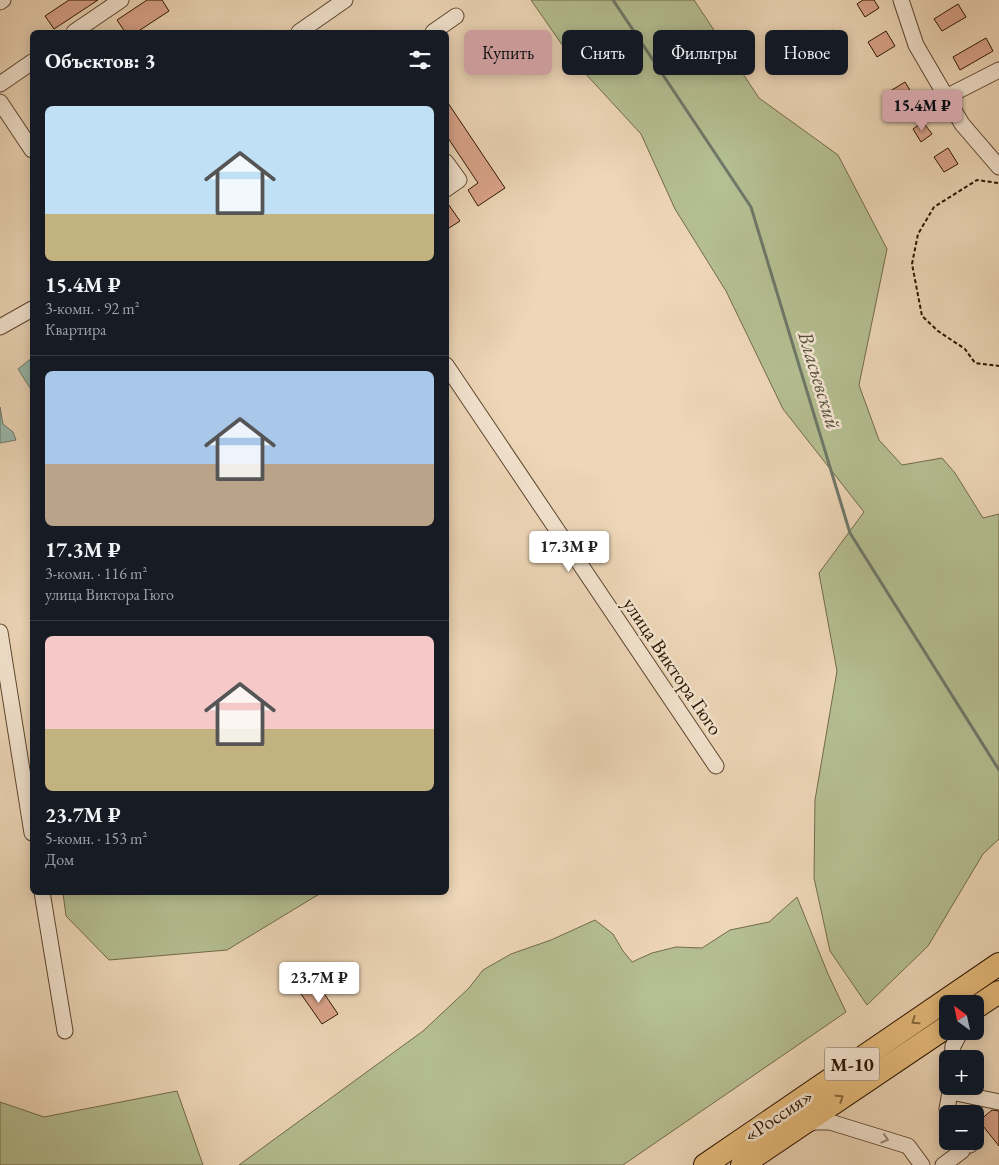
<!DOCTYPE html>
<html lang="ru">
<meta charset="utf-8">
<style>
body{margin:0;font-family:"EB Garamond",serif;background:#242831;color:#f1f3f6;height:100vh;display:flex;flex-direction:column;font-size:19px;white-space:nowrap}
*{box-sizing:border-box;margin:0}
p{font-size:16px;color:#9ea1a6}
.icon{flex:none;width:28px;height:28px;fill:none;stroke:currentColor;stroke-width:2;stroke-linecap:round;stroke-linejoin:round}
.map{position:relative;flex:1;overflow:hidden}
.panel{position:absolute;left:30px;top:30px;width:419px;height:865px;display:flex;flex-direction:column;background:#171b24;border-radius:8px;box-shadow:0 2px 12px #0003}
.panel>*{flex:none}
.banner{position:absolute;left:464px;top:30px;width:460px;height:45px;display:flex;gap:10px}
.needle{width:32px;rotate:327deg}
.fabs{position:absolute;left:939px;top:995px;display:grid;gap:10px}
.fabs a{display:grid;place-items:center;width:45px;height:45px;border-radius:8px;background:#171b24;box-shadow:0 2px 12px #0003;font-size:25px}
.price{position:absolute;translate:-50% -42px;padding:0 11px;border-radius:5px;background:#fff;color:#222;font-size:16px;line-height:32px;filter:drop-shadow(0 1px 2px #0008)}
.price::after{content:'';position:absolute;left:50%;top:30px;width:15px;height:11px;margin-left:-8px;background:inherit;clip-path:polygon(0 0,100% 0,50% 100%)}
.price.active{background:#c59692;color:#111}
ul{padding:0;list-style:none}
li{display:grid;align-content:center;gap:10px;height:265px;padding:0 15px}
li+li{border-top:1px solid #363941}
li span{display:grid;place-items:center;height:155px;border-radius:8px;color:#555}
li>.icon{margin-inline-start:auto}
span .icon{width:90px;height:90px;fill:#fffc;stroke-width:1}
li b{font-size:21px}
h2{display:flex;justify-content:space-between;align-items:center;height:60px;padding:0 15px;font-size:21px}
.tag{padding:0 18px;border-radius:8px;background:#171b24;box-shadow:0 2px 12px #0003;font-size:18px;line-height:45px}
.tag.active{background:#c59692;color:#111}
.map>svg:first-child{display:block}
.green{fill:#b5bf92;stroke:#716a4a}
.water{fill:#99baae;stroke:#6e7869}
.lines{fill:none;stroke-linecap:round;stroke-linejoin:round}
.stream{stroke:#6e7869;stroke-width:3}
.building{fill:#dba48b;stroke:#2d1501}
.minor-casing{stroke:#5d462f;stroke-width:17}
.highway-casing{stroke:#2d1501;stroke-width:24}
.path{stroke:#2d1501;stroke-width:2;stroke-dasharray:4 2.5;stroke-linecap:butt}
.minor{stroke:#f4e5d1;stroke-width:15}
.highway{stroke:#e7bc7c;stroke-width:22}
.oneway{stroke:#8a683e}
.oneway2{stroke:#9a8773}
.labels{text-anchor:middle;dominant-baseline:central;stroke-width:5;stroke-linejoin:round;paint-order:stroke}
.shield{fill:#f4e5d1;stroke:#69533f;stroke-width:1}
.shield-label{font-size:19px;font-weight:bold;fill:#2d1501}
.street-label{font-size:20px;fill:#2d1501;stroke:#f4e5d1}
.water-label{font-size:21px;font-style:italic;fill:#534f3e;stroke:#f4e5d1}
</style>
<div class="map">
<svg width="999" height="1165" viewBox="0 0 999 1165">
<rect width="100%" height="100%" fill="#eed7b8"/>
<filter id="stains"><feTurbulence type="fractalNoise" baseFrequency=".004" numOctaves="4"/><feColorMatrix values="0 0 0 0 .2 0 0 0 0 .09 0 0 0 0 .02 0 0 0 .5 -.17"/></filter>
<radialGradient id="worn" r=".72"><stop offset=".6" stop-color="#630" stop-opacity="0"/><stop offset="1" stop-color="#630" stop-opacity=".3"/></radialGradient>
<path class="green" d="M531,0h163l65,98 79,57 49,94 -28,136 20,55 23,25 40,-7 13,15 28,45 16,-4v325l-16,15 -55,92 -61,59 -37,-54 -16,-73 1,-78 22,-129 -18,-98 45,-61 -81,-103 -57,-118 -51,-82 -34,-75 -69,-75z
M63,893v-1l258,1 -94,57 -118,10 -43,-44z
M797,897l31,77 18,38 -223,153h-384l184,-134 46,-43 14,-18 28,-16 40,-14 44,-20 18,14 10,17 9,11 20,-9 24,-6 26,1 28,-18 39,-8z
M177,1091l26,74h-203v-63l44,15z"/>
<path class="water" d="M32,358v33l-14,-22z
M0,407l3,17 10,8 3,8 -16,3z"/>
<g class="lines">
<path class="stream" d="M613,0l138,207 99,326 149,237"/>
</g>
<path class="building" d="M69,0h29l-44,29 -9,-13z
M147,0h15l7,11 -32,21h-12l-8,-12z
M863,0h11l5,8 -14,9 -8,-13z
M958,4l8,13 -24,14 -8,-12z
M833,30l8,12 -18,12 -8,-13z
M886,31l9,15 -18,11 -9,-15z
M986,38l7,13 -33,19 -7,-13z
M905,82l6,10 -19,10 -5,-9z
M446,100l59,88 -27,18 -10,-16 10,-7 -32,-48z
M923,122l9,12 -11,8 -8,-13z
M948,148l10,16 -14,8 -10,-15z
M446,201l14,20 -14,9z
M317,983l21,31 -16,10 -21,-30z
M992,1110l7,1v35l-20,-25z"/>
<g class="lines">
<defs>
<path id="minor" d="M901,0l15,45 46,79 37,43
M0,2l3,-2
M74,32l47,-32
M299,32l46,-32
M433,32l23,-16
M0,84l32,-22
M946,97l53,-27
M0,102l32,48
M446,162l13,18 -13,9
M0,327l32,-18
M446,365l270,401
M0,632l32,201
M42,892l23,139
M952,1059l1,-13 8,-15
M951,1092l48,10
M951,1114l-4,-5 4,-23
M806,1125l8,-3h16l78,24 14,19
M970,1145l3,-4
M943,1165l19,-14"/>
<path id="highway" d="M975,1008l24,-16
M705,1165l294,-201
M742,1165l206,-139"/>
</defs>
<use href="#minor" class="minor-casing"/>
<use href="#highway" class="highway-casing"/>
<path class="path" d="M998,183l-21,-3 -43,27 -16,27 -6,30 10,52 16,15 27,18 10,14 24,3"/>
<use href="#minor" class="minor"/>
<use href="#highway" class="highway"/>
</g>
<defs><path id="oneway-chevron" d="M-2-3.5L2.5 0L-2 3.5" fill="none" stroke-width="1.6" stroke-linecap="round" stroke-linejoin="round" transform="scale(1.25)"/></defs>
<g class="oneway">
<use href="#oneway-chevron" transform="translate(915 1021) rotate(146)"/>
<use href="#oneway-chevron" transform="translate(840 1098) rotate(-34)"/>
</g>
<use class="oneway2" href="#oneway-chevron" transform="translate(885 1139) rotate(17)"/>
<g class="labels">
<rect class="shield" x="824.5" y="1047.5" width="55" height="33" rx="4"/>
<g class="shield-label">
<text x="852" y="1064">М-10</text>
</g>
<g class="street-label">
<text transform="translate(673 666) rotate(56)">улица Виктора Гюго</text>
<text transform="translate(778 1115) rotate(-34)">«Россия»</text>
</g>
<g class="water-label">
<text transform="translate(820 380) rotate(73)">Власьевский</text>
</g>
</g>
<rect width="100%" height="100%" filter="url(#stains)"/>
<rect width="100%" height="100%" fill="url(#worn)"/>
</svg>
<div class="fabs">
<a><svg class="needle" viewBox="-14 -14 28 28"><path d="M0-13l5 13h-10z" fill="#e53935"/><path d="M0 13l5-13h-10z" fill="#9ea1a6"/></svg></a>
<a>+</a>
<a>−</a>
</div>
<b class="price active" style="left:922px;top:132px">15.4M ₽</b>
<b class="price" style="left:569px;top:573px">17.3M ₽</b>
<b class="price" style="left:319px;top:1004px">23.7M ₽</b>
<div class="banner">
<a class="tag active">Купить</a>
<a class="tag">Снять</a>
<a class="tag">Фильтры</a>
<a class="tag">Новое</a>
</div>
<section class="panel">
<h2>Объектов: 3<svg class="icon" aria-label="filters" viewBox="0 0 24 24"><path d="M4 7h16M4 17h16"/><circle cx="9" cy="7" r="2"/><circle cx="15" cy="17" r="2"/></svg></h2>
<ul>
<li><span style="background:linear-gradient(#bfe0f5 70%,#c2b280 0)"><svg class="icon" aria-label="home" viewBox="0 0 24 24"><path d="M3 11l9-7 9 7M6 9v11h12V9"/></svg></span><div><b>15.4M ₽</b><p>3-комн. · 92 m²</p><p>Квартира</p></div></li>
<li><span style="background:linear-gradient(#a9c7e8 60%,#b9a48a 0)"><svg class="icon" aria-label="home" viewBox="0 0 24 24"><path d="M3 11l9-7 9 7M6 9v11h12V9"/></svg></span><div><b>17.3M ₽</b><p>3-комн. · 116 m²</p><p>улица Виктора Гюго</p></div></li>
<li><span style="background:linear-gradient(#f6c9c9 60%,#c2b280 0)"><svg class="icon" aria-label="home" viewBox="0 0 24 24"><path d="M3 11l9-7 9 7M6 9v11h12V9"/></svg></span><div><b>23.7M ₽</b><p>5-комн. · 153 m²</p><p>Дом</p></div></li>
</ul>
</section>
</div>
